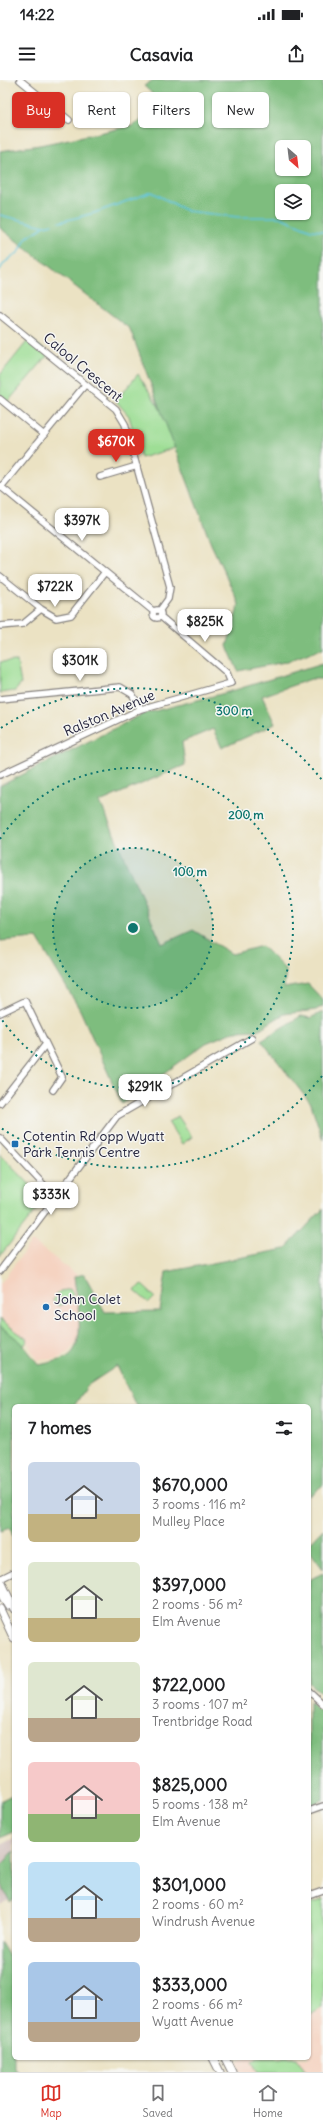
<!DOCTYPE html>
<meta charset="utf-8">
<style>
body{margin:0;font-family:Delius,sans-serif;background:#f2f2f2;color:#202124;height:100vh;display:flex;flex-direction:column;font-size:15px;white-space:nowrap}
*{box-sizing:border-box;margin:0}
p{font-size:13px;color:#757577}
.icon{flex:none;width:22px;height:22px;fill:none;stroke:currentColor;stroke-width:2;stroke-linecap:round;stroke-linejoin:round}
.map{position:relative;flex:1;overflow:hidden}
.details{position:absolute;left:12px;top:1324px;width:299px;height:656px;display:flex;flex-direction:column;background:#fff;border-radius:6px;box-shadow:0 1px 3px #0004}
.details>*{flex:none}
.hud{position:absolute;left:12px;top:12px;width:299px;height:36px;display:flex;gap:8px}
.needle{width:26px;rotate:152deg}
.controls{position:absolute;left:275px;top:60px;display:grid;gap:8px}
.controls a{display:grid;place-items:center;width:36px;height:36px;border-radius:6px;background:#fff;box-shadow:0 1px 3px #0004;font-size:20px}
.price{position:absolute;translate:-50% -34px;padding:0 9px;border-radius:8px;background:#fff;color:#222;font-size:13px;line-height:26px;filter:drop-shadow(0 1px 2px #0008)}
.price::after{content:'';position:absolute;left:50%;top:24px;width:12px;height:9px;margin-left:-6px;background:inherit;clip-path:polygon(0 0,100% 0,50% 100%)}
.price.active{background:#d93025;color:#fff}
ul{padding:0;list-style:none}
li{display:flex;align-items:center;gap:12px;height:100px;padding:0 16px}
li span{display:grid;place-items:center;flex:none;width:112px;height:80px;border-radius:6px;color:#555}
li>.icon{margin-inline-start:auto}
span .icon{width:48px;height:48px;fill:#fffc;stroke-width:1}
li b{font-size:17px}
h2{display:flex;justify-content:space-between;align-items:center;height:48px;padding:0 16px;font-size:17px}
.pill{padding:0 14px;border-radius:6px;background:#fff;box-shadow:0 1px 3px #0004;font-size:14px;line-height:36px}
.pill.active{background:#d93025;color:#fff}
.status{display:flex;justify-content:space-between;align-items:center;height:28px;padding:0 20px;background:#fff;direction:ltr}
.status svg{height:11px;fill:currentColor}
header{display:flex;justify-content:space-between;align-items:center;height:52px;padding:0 16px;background:#fff;font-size:18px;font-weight:800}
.dock{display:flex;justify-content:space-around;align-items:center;height:56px;border-top:1px solid #e0e0e0;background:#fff;font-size:11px;color:#757577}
.dock a{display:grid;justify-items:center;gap:2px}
.dock .active{color:#d93025}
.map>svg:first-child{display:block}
.built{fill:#f5d3c1}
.industrial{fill:#d1c0bc}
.green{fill:#9ede95;stroke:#608068}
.forest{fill:#7ebd7e;stroke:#50705c;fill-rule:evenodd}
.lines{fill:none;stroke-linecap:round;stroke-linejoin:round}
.stream{stroke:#5ec4dc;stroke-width:1.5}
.minor-casing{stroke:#86827f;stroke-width:8}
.major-casing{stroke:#86827f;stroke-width:9}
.minor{stroke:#fff;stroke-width:5.5}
.major{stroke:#fff;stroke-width:7}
.ring{fill:none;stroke:#0f766e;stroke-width:2;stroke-dasharray:2 4}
.poi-dot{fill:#1f6fb2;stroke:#f6f6f2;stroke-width:1.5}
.labels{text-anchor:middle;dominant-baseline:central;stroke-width:3;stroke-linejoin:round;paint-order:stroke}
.street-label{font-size:14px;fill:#22223b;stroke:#f6f6f2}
.poi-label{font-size:14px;fill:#22223b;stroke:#f6f6f2;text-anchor:start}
.centre{fill:#0f766e;stroke:#f6f6f2;stroke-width:2}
.ring-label{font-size:12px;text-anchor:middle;font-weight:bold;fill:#0f766e;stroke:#f6f6f2;stroke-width:3;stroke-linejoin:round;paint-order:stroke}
</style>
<div class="status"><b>14:22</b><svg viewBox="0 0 49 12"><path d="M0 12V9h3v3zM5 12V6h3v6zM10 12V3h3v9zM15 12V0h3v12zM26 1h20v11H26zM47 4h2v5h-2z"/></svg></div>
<header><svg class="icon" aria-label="menu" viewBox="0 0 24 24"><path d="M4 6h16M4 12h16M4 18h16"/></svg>Casavia<svg class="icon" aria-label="share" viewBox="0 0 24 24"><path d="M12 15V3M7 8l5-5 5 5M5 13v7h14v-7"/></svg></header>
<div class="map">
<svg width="323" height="1992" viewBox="0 0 323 1992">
<rect width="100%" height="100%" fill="#f6f6f2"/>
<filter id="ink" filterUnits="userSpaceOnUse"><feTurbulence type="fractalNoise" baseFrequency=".025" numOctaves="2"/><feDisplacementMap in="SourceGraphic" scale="8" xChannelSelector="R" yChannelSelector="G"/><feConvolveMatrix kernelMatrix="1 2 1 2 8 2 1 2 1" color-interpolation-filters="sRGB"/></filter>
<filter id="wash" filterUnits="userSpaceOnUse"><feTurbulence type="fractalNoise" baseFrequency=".012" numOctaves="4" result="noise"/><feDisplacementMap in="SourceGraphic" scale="16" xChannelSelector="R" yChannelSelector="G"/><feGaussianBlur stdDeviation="0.9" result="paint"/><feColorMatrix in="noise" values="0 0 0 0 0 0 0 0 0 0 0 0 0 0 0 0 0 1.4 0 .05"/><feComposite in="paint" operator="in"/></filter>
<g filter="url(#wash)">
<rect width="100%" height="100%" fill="#ebe2c3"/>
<path class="built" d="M32,1161l52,39 5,43 -20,29 -12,7 -19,1 -7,-10 -3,-10 -28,-21v-35z
M323,1927v65h-82l-4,-10 7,-4h65v-42z"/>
<path class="industrial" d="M14,1758v13l-13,15 1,20 7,14 -9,5v-60z"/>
<path class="green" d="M30,258l19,16 -43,50 -6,-5v-24z
M138,294l26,41 24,29 -47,14 -12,-42 -13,-15z
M17,581l4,23 -6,7 -15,2v-31z
M178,1036l14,21 -10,7 -14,-22z
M0,1074l43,44 -2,6 -41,52z
M141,1204l14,13 -6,6 -14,-12z
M70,1209l4,5 -3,3 1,4 -14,5 -6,-6 8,-9z
M0,1239l28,21 -19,26 -9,-6z
M323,1820v107l-14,9v-112z
M258,1978h39l9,14h-48l-6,-10z"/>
<path class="forest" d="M153,0h170v568l-38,14 -47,9 -11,-25 12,-42 -28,-60 -81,-215 -130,-101v-77l40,-6 92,-19 33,-21 -21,-19zM282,67h22v22h-22zM282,111h22v22h-22z
M323,583v16h-12l-49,17 13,28 -53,24 -9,-19 -31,13 3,23 -85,37 62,142 31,-14 39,24 30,-8 24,24 -2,18 24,-4 15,16v6l-7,4 -32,4 -26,16 -23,1 -29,12 -84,61 -42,-94 -43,-72 -37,3v-155l143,-72 82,-21z
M323,932v128l-12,-36 -50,-64 40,-24 9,2z
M323,1129v276l-14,11v-90h-173l-19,-40 -29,19 -14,21h-60v133l-4,-11 -10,3v-205l21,16 18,23c9,-2 20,-4 28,-8 21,-12 9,-60 7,-80l10,-3 21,38 55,-1 6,-39 119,-23z
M323,1449v40l-14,-19v-6z
M323,1493v122l-14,-12v-103z
M309,1621l14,13v86l-14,6z
M14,1714v38l-14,6v-37z
M14,1771v48l-4,3 -8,-16 -1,-20z
M0,1861l14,24v104l4,3h-18z"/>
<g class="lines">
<path class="stream" d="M0,135l44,11 8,-2
M60,142l34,-9 58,-21 35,19 51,6h42l31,13 12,1
M0,190l4,-7 15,-11 7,-14 17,-11"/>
</g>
</g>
<g filter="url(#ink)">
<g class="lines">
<defs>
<path id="minor" d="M20,0l49,40
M0,235l116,94 9,15 45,163 -2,12 -8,11
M0,319l44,36
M100,397l37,-11
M0,406l153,125
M1,407l84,-102
M0,496l41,33 15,9 15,-3 34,-43
M153 534a4 4 0 1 1 8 0a4 4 0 1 1-8 0Z
M0,546l23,-2 18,-15
M0,619l120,-12 12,7 9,15
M0,695l141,-66 90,-26 -4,-10 -67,-57
M0,933l25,-12 21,43 -46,59
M46,964l16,33 -9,13
M0,1058l55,59
M0,1191l117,-155 135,-78
M0,1499l14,-7
M309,1611l14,13
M309,1731l14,-5
M309,1816l14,-5"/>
<path id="major" d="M0,1499l14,30
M0,1512l8,14
M0,1529l14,30
M213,1978l7,14
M225,1978l7,14"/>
</defs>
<use href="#minor" class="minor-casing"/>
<use href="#major" class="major-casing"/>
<use href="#minor" class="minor"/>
<use href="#major" class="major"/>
</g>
</g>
<circle cx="133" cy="848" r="80" fill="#0f766e" fill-opacity=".12"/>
<g class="ring">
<circle cx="133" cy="848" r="80"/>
<path d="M0 759A160 160 0 1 1 0 937"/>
<path d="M322 996A240 240 0 0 1 1 1048M1 648A240 240 0 0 1 322 700"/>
</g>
<g class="poi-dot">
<rect x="11" y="1060" width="8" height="8" rx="2"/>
<circle cx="46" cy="1227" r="4"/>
</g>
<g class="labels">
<g class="street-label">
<text transform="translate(83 287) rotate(40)">Calool Crescent</text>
<text transform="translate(109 633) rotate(-23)">Ralston Avenue</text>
</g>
<g class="poi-label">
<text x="23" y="1056">Cotentin Rd opp Wyatt<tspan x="23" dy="16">Park Tennis Centre</tspan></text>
<text x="54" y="1219">John Colet<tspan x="54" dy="16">School</tspan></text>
</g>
</g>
<circle cx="133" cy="848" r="6" class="centre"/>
<g class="ring-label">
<text x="234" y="635">300 m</text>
<text x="246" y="739">200 m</text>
<text x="190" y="796">100 m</text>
</g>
</svg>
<div class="controls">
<a><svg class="needle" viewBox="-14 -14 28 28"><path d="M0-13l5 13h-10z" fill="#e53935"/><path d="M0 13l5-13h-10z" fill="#757577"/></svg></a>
<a><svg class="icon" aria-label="layers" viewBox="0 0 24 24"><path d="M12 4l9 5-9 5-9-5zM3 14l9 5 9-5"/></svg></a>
</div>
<b class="price active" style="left:116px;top:383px">$670K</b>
<b class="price" style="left:82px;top:462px">$397K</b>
<b class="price" style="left:55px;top:528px">$722K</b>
<b class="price" style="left:205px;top:563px">$825K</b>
<b class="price" style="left:80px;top:602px">$301K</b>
<b class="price" style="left:145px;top:1028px">$291K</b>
<b class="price" style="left:51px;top:1136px">$333K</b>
<div class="hud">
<a class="pill active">Buy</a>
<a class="pill">Rent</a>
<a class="pill">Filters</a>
<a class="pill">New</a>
</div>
<section class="details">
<h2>7 homes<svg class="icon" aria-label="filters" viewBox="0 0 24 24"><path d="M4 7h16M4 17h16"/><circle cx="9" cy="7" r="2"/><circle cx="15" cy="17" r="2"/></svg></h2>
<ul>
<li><span style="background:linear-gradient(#c9d6e8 65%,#c2b280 0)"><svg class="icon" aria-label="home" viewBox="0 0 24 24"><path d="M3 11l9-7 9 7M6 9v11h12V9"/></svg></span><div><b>$670,000</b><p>3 rooms · 116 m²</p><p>Mulley Place</p></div></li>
<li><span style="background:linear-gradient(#dfe7d0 70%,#c2b280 0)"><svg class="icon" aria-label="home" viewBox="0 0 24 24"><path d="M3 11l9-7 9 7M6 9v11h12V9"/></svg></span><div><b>$397,000</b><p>2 rooms · 56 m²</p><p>Elm Avenue</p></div></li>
<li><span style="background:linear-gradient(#dfe7d0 70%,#b9a48a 0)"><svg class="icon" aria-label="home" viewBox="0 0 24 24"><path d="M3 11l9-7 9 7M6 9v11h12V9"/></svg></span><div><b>$722,000</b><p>3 rooms · 107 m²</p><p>Trentbridge Road</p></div></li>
<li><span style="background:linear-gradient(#f6c9c9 65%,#8fb573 0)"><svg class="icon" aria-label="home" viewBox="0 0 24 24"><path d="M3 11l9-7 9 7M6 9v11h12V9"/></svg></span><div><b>$825,000</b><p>5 rooms · 138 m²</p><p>Elm Avenue</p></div></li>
<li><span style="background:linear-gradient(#bfe0f5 70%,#b9a48a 0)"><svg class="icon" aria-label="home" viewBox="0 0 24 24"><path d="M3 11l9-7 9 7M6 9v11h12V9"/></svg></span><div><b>$301,000</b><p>2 rooms · 60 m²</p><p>Windrush Avenue</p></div></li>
<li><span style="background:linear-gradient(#a9c7e8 75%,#b9a48a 0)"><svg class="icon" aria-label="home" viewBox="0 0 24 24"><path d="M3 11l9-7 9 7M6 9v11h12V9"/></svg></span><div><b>$333,000</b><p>2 rooms · 66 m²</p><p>Wyatt Avenue</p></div></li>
</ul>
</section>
</div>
<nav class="dock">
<a class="active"><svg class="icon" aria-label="map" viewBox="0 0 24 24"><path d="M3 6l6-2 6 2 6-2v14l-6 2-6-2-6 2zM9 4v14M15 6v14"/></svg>Map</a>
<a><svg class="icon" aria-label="saved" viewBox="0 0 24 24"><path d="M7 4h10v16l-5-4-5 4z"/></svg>Saved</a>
<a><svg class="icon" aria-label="home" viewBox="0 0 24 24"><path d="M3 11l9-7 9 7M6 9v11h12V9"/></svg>Home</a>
</nav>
